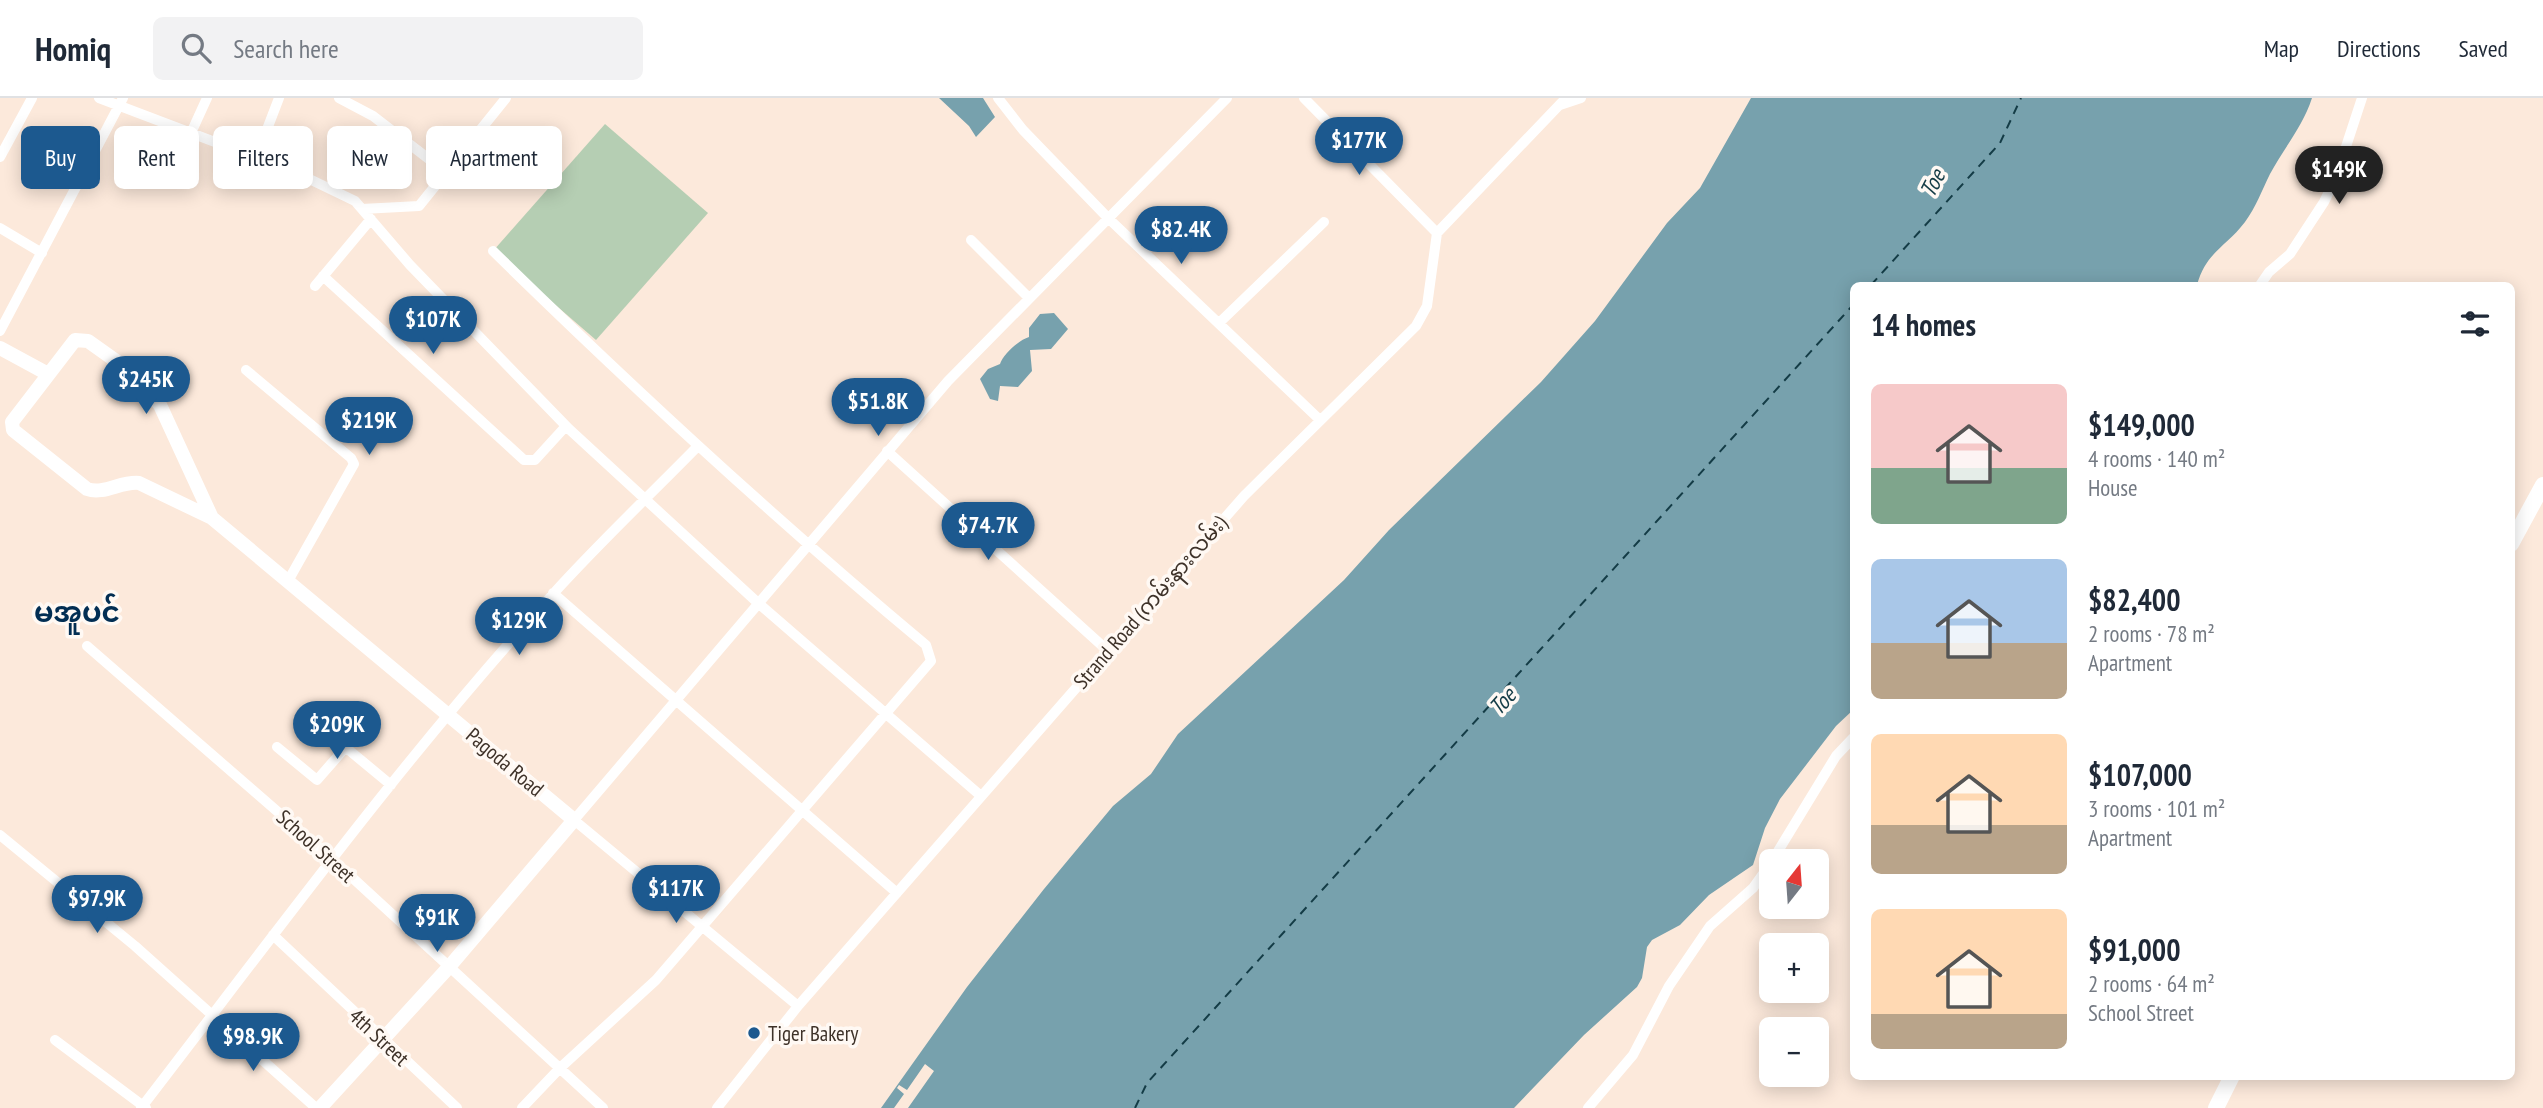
<!DOCTYPE html>
<meta charset="utf-8">
<style>
body{margin:0;font-family:"PT Sans Narrow","Noto Sans Myanmar",sans-serif;background:#f2f2f3;color:#1f2937;height:100vh;display:flex;flex-direction:column;font-size:26px;white-space:nowrap}
*{box-sizing:border-box;margin:0}
p{font-size:23px;color:#747a83}
.icon{flex:none;width:38px;height:38px;fill:none;stroke:currentColor;stroke-width:2;stroke-linecap:round;stroke-linejoin:round}
.map{position:relative;flex:1;overflow:hidden}
.sheet{position:absolute;left:1850px;top:184px;width:665px;height:798px;display:flex;flex-direction:column;background:#fff;border-radius:10px;box-shadow:0 4px 18px #0003}
.sheet>*{flex:none}
.top-card{position:absolute;left:21px;top:28px;width:665px;height:63px;display:flex;gap:14px}
.needle{width:46px;rotate:17deg}
.controls{position:absolute;left:1759px;top:751px;display:grid;gap:14px}
.controls a{display:grid;place-items:center;width:70px;height:70px;border-radius:10px;background:#fff;box-shadow:0 4px 18px #0003;font-size:35px}
.price{position:absolute;translate:-50% -60px;padding:0 16px;border-radius:24px;background:#1c598f;color:#fff;font-size:23px;line-height:46px;filter:drop-shadow(0 2px 4px #0008)}
.price::after{content:'';position:absolute;left:50%;top:42px;width:21px;height:16px;margin-left:-10px;background:inherit;clip-path:polygon(0 0,100% 0,50% 100%)}
.price.current{background:#222;color:#fff}
ul{padding:0;list-style:none}
li{display:flex;align-items:center;gap:21px;height:175px;padding:0 21px}
li span{display:grid;place-items:center;flex:none;width:196px;height:140px;border-radius:10px;color:#555}
li>.icon{margin-inline-start:auto}
span .icon{width:84px;height:84px;fill:#fffc;stroke-width:1}
li b{font-size:30px}
h2{display:flex;justify-content:space-between;align-items:center;height:84px;padding:0 21px;font-size:30px}
.pill{padding:0 24px;border-radius:10px;background:#fff;box-shadow:0 4px 18px #0003;font-size:24px;line-height:63px}
.pill.current{background:#1c598f;color:#fff}
header{display:flex;align-items:center;gap:42px;box-sizing:border-box;height:98px;padding:0 35px;background:#fff;border-bottom:2px solid #e0e1e3}
header strong{font-size:33px}
nav{display:flex;gap:38px;margin-inline-start:auto;font-size:24px}
.search{width:490px;height:63px;background:#f2f2f3;display:flex;align-items:center;gap:18px;box-sizing:border-box;padding:0 24px;border-radius:10px;color:#747a83;font-size:26px}
.map>svg:first-child{display:block}
.green{fill:#b5ceb3}
.water{fill:#77a1ad}
.pier{fill:#fce9db}
.lines{fill:none;stroke-linecap:round;stroke-linejoin:round}
.ferry{stroke:#143c46;stroke-width:2;stroke-dasharray:9 7;stroke-linecap:butt}
.street{stroke:#fff;stroke-width:10}
.secondary{stroke:#fff;stroke-width:14}
.primary{stroke:#fff;stroke-width:16}
.poi-dot{fill:#1c598f;stroke:#fff9f4;stroke-width:2.5}
.labels{text-anchor:middle;dominant-baseline:central;stroke-width:7;stroke-linejoin:round;paint-order:stroke}
.street-label{font-size:21px;fill:#3e3229;stroke:#fff9f4}
.poi-label{font-size:21px;fill:#3e3229;stroke:#fff9f4;text-anchor:start}
.water-label{font-size:23px;font-style:italic;fill:#143c46;stroke:#fff9f4}
.district-label{font-size:28px;font-weight:bold;fill:#022e53;stroke:#fff9f4}
</style>
<header>
<strong>Homiq</strong>
<div class="search"><svg class="icon" aria-label="search" viewBox="0 0 24 24"><circle cx="10" cy="10" r="6"/><path d="M15 15l6 6"/></svg>Search here</div>
<nav><a>Map</a><a>Directions</a><a>Saved</a></nav>
</header>
<div class="map">
<svg width="2543" height="1010" viewBox="0 0 2543 1010">
<rect width="100%" height="100%" fill="#fce9db"/>
<path class="green" d="M605,26l103,89 -112,127 -103,-89z"/>
<path class="water" d="M939,0h44l12,19 -19,20 -7,-11z
M1751,0h561c-9,28 -28,50 -42,76 -8,16 -14,33 -25,48 -19,25 -39,30 -48,63h-344v425l-17,16 -56,73 -15,29 -12,37 -44,30 -29,30 -28,15 -5,7 -5,31 -5,9 -53,48 -70,73h-633l86,-121 77,-98 69,-83 38,-32 27,-40 166,-154 45,-50 152,-148 54,-61 72,-98 33,-35z
M1054,215l14,16 -17,20 -21,1 2,21 -14,16 -18,-1 -2,15 -8,-2 -10,-20 8,-10 12,-5c3,-10 19,-24 29,-27v-9l11,-14z"/>
<path class="pier" d="M925,966l9,7 -26,37h-14l10,-14 -7,-6 2,-3 8,5z"/>
<g class="lines">
<path class="ferry" d="M1871,187l129,-142 21,-45
M1135,1010l12,-25 706,-778"/>
<path class="street" d="M99,0l200,76 56,27 55,64 159,164 189,174 223,193
M339,0l34,18 74,57
M998,0l25,32 85,88 212,202
M1304,0l133,135
M1560,7l21,-7
M191,35l16,-35
M0,59l32,-59
M256,60l23,-60
M362,111l57,-3 87,-108
M0,130l42,25
M971,142l58,58
M493,153c140,137 283,269 433,394l5,16 -275,319 -96,88 -38,40
M323,178l201,184h11l31,-34
M2260,187l9,-13 21,-18 34,-52 12,-25 26,-79
M315,188l56,-67
M1219,225l105,-101
M0,233l123,-233
M246,272l105,88 3,6 -66,117
M887,353l221,200
M553,495l344,300
M87,548l245,213 271,249
M303,614l88,73
M277,649l40,33 28,-32
M0,737l135,111 181,162
M1772,763l64,-105 17,-18
M273,837l184,173
M798,908l-224,-186 374,-439 279,-283
M55,942l91,68
M141,1010c134,-174 264,-352 412,-514 46,-51 97,-99 145,-148
M717,1010l81,-102 446,-510 172,-170 11,-20 10,-73 129,-135
M1588,1010l45,-53 36,-69 41,-60 43,-38 18,-25"/>
<path class="secondary" d="M0,250l48,26
M212,420l-52,-113 -34,-37 -38,-27 -13,-1 -63,82 1,8 74,59c17,6 34,-8 52,-6l73,35 362,302 -125,147 -129,141"/>
<path class="primary" d="M2511,446l32,-59
M2216,1010l16,-32"/>
</g>
<circle class="poi-dot" cx="754" cy="935" r="7"/>
<g class="labels">
<g class="street-label">
<text transform="translate(1150 504) rotate(-49)">Strand Road (ကမ်းနားလမ်း)</text>
<text transform="translate(505 664) rotate(40)">Pagoda Road</text>
<text transform="translate(316 748) rotate(42)">School Street</text>
<text transform="translate(379 939) rotate(43)">4th Street</text>
</g>
<g class="poi-label">
<text x="768" y="935">Tiger Bakery</text>
</g>
<g class="water-label">
<text transform="translate(1932 85) rotate(-63)">Toe</text>
<text transform="translate(1502 603) rotate(-48)">Toe</text>
</g>
<g class="district-label">
<text x="77" y="513">မအူပင်</text>
</g>
</g>
</svg>
<div class="controls">
<a><svg class="needle" viewBox="-14 -14 28 28"><path d="M0-13l5 13h-10z" fill="#e53935"/><path d="M0 13l5-13h-10z" fill="#747a83"/></svg></a>
<a>+</a>
<a>−</a>
</div>
<b class="price" style="left:1359px;top:79px">$177K</b>
<b class="price current" style="left:2339px;top:108px">$149K</b>
<b class="price" style="left:1181px;top:168px">$82.4K</b>
<b class="price" style="left:433px;top:258px">$107K</b>
<b class="price" style="left:146px;top:318px">$245K</b>
<b class="price" style="left:878px;top:340px">$51.8K</b>
<b class="price" style="left:369px;top:359px">$219K</b>
<b class="price" style="left:988px;top:464px">$74.7K</b>
<b class="price" style="left:519px;top:559px">$129K</b>
<b class="price" style="left:337px;top:663px">$209K</b>
<b class="price" style="left:676px;top:827px">$117K</b>
<b class="price" style="left:97px;top:837px">$97.9K</b>
<b class="price" style="left:437px;top:856px">$91K</b>
<b class="price" style="left:253px;top:975px">$98.9K</b>
<div class="top-card">
<a class="pill current">Buy</a>
<a class="pill">Rent</a>
<a class="pill">Filters</a>
<a class="pill">New</a>
<a class="pill">Apartment</a>
</div>
<section class="sheet">
<h2>14 homes<svg class="icon" aria-label="filters" viewBox="0 0 24 24"><path d="M4 7h16M4 17h16"/><circle cx="9" cy="7" r="2"/><circle cx="15" cy="17" r="2"/></svg></h2>
<ul>
<li><span style="background:linear-gradient(#f6c9c9 60%,#7fa58c 0)"><svg class="icon" aria-label="home" viewBox="0 0 24 24"><path d="M3 11l9-7 9 7M6 9v11h12V9"/></svg></span><div><b>$149,000</b><p>4 rooms · 140 m²</p><p>House</p></div></li>
<li><span style="background:linear-gradient(#a9c7e8 60%,#b9a48a 0)"><svg class="icon" aria-label="home" viewBox="0 0 24 24"><path d="M3 11l9-7 9 7M6 9v11h12V9"/></svg></span><div><b>$82,400</b><p>2 rooms · 78 m²</p><p>Apartment</p></div></li>
<li><span style="background:linear-gradient(#ffd9b3 65%,#b9a48a 0)"><svg class="icon" aria-label="home" viewBox="0 0 24 24"><path d="M3 11l9-7 9 7M6 9v11h12V9"/></svg></span><div><b>$107,000</b><p>3 rooms · 101 m²</p><p>Apartment</p></div></li>
<li><span style="background:linear-gradient(#ffd9b3 75%,#b9a48a 0)"><svg class="icon" aria-label="home" viewBox="0 0 24 24"><path d="M3 11l9-7 9 7M6 9v11h12V9"/></svg></span><div><b>$91,000</b><p>2 rooms · 64 m²</p><p>School Street</p></div></li>
</ul>
</section>
</div>
